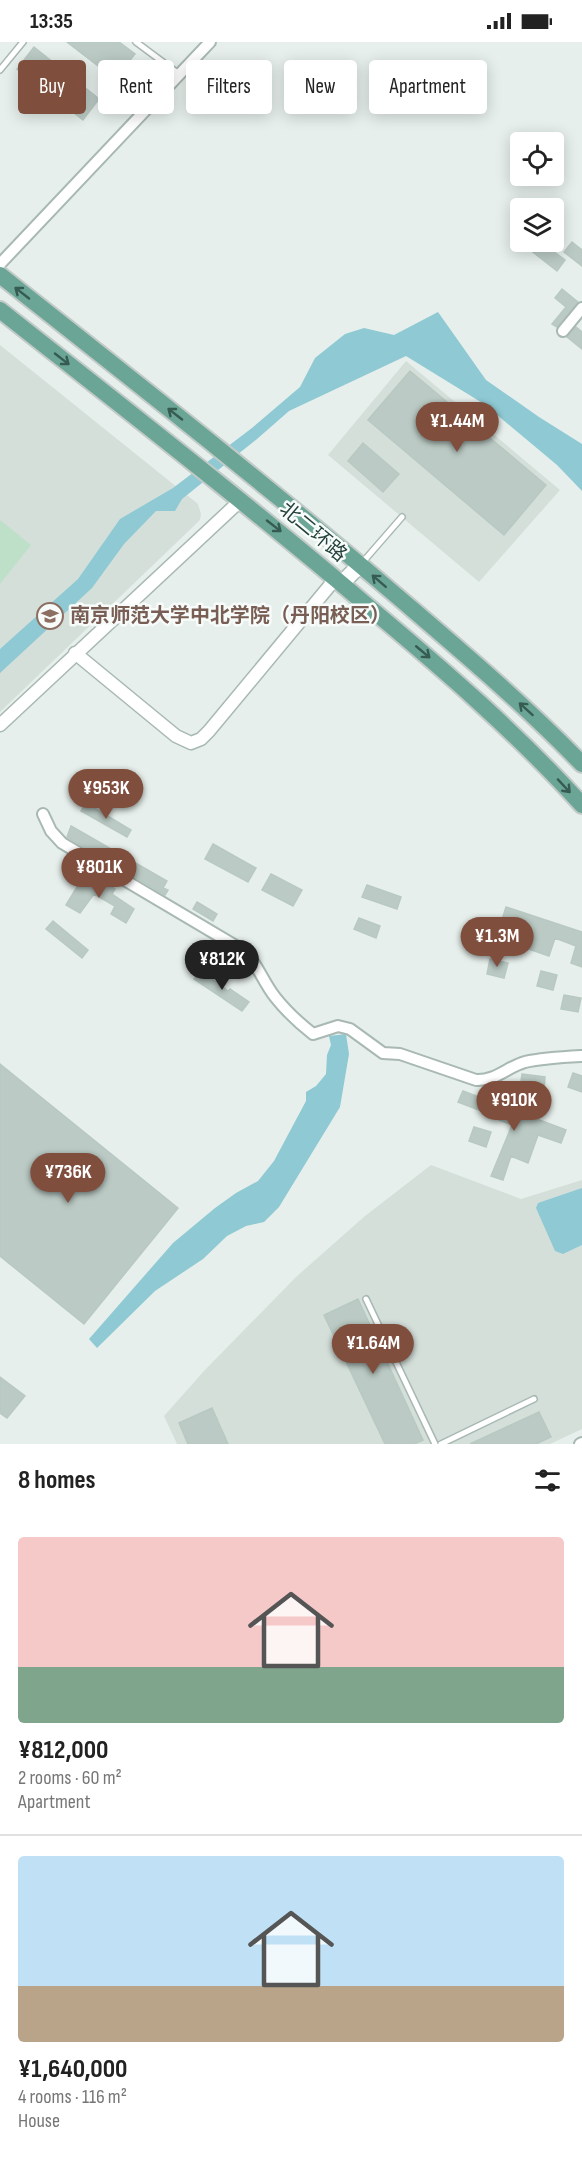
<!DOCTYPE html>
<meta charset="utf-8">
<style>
body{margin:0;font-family:"Sofia Sans Condensed","Noto Sans SC",sans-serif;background:#f6f6f6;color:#222;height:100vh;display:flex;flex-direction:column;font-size:22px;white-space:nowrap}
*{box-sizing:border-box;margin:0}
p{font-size:20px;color:#767676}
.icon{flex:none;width:33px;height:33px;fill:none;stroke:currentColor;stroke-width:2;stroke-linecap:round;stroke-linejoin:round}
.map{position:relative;height:1402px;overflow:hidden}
.panel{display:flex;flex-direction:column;background:#fff;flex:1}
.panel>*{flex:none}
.banner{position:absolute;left:18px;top:18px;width:546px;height:54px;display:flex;gap:12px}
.buttons{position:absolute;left:510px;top:90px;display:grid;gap:12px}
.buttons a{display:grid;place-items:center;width:54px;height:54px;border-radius:6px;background:#fff;box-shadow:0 3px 15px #0003;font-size:30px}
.price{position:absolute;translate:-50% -51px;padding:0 14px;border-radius:21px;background:#804e3d;color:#fff;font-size:20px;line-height:39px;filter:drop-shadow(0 2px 3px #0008)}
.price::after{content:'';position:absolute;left:50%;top:36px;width:18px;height:14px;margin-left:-9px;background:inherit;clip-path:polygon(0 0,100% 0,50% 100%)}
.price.active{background:#222;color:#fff}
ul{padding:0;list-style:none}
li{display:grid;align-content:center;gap:12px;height:318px;padding:0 18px}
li+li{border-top:2px solid #e0e0e0}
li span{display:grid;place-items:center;height:186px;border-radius:6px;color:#555}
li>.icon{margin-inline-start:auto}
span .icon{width:108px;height:108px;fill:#fffc;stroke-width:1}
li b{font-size:26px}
h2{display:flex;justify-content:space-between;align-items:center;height:72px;padding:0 18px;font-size:26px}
.tag{padding:0 21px;border-radius:6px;background:#fff;box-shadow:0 3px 15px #0003;font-size:21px;line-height:54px}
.tag.active{background:#804e3d;color:#fff}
.status{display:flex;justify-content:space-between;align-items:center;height:42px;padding:0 30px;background:#fff;direction:ltr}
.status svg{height:16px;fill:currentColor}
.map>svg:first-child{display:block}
.built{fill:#d4dfda}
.green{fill:#bfe0c8}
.water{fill:#8ec9d4}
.building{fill:#bbcac4;stroke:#b8c9c2;stroke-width:1.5}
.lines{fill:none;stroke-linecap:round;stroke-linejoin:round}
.service-casing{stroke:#a8b8b2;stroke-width:8}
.minor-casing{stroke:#a8b8b2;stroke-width:14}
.tertiary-casing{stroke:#a8b8b2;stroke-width:15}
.secondary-casing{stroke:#a4bbb3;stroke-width:18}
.primary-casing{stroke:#c2cac8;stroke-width:20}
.service{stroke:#fff;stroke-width:5}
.minor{stroke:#fff;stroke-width:10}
.tertiary{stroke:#fff;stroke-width:12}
.secondary{stroke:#fff;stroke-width:15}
.primary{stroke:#6aa596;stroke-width:16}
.oneway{stroke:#365b51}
.labels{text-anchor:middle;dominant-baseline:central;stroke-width:5;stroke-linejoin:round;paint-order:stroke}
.street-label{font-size:20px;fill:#24423a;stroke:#f7fbf9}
.education-label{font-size:20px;font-weight:bold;fill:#785e54;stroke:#f7fbf9;text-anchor:start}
</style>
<div class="status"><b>13:35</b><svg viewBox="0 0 49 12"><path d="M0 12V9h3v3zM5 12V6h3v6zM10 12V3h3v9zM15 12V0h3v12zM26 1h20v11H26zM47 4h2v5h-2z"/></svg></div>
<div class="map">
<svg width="582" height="1402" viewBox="0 0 582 1402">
<rect width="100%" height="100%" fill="#e6efeb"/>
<path class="built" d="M0,303l198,159 3,10 -1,6 -200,192z
M406,319l154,129 -81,92 -151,-127z
M431,1123l90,34 61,-19v249l-32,15h-373l-13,-28 40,-45 92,-94 69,-61z"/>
<path class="green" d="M0,478l31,25 -31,39z"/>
<path class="water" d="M438,270l48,68 53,37 43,27v47l-25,-26 -73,-61 -78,-48 -117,55 -32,28 -75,60 -7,12h-19l-32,33 -32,44 -92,85v-24l78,-70 42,-60 53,-31 79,-60 48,-41 15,-29 30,-24 19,-6 30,7z
M346,992l3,20 -9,53 -61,100 -15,15 -18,4 -19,10 -24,23 -48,32 -58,57 -8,-9 84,-96 42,-35 21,-15 22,-12 16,-20 32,-60v-9l10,-6 10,-12 1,-19 4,-10 -2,-9z
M582,1146v57l-19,9 -8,-3 -19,-43 2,-5z"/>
<path class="building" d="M67,0h52l16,12 -20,25z
M34,5l65,52 -16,21 -66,-51z
M534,200h7l24,18 -8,11 -28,-22z
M572,200l10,8v16l-18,-14z
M562,247l16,13 -21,25 -5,-3 14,-17 -11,-9z
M576,285l6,5v17l-15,-12z
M410,329l136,114 -42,50 -136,-115z
M363,401l36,31 -16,18 -35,-31z
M86,761l45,27 -4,7 -46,-26z
M71,784l96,55 -4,7 5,2 -3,5 -98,-58z
M213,802l43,24 -8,14 -43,-23z
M271,832l31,16 -9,16 -31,-16z
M83,835l19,11 4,-5 9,6 -3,5 22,15 -8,14 -15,-9 4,-8 -21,-12 -14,19 -14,-8z
M367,843l34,12 -4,12 -35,-12z
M197,860l20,12 -4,7 -20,-12z
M506,865l76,25v35l-11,-4 5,-17 -21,-8 -6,18 -32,-11 -2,6 -17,-6 7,-24 -3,-1z
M359,876l21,8 -4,12 -22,-9z
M53,879l35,29 -6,8 -36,-29z
M490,917l18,4 -4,15 -17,-4z
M201,928l27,21 2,-2 19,13 -7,9 -48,-32z
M541,929l16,4 -4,15 -16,-4z
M564,953l17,3 -3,14 -17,-3z
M0,1022l178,144 -94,116 -84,-68z
M573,1031l9,3v16l-14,-5z
M522,1032l23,3 -1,15 -24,-3z
M463,1049l103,39 -5,13 -23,-8 -10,28 -17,-7 -8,24 -12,-4 21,-51 -13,-5 1,-2 -42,-16z
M474,1085l17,5 -5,15 -17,-6z
M358,1257l65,141 -9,4h-29l-61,-129z
M0,1335l25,19 -18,22 -7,-5z
M212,1366l16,36h-40l-9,-21z
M539,1370l12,25 -15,7h-66z"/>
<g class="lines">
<defs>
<path id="service" d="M136,0l43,32
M0,28l23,-28
M362,521l40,-46
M366,1257l69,145
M441,1402l93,-45"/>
<path id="minor" d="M0,222l210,-222
M563,289l19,-23
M43,772l8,17 11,12 184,109c12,14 18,31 29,45 11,14 24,26 38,37l25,-8 12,3 33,24 17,1 76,26c20,1 31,-13 49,-18 18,-4 38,-5 57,-6
M580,1402l2,-1"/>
<path id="tertiary" d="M75,611l101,83 15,7 10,-4 8,-8 127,-153
M0,683l241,-225"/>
<path id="secondary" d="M342,541l18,-18"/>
<path id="primary" d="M0,233c134,106 268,211 398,322 63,54 126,107 184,167
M0,268c124,98 249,195 370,298 74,62 147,125 212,197"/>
</defs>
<use href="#service" class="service-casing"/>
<use href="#minor" class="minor-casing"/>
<use href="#tertiary" class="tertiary-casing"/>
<use href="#secondary" class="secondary-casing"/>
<use href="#primary" class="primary-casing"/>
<use href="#service" class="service"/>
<use href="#minor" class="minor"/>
<use href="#tertiary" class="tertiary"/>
<use href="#secondary" class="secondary"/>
<use href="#primary" class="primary"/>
</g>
<defs><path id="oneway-shaft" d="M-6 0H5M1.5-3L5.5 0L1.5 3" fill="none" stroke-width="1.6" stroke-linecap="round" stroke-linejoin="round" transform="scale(1.5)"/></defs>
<g class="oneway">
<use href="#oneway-shaft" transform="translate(22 251) rotate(-142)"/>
<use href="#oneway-shaft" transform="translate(62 317) rotate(38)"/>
<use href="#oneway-shaft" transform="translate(175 372) rotate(-142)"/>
<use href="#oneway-shaft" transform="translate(274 484) rotate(38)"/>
<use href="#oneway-shaft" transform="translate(379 539) rotate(-139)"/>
<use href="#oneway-shaft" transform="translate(423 610) rotate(40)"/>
<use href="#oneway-shaft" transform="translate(526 667) rotate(-138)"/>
<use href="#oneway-shaft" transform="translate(564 744) rotate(47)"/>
</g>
<defs>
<symbol id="university-ring" viewBox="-11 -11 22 22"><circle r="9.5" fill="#f7fbf9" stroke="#8d6e63" stroke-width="1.5"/><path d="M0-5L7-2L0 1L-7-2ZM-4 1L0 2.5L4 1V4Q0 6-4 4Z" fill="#8d6e63"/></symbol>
</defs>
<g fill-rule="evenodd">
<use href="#university-ring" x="35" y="559" width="30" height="30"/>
</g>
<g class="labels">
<g class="street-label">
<text transform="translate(313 490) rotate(40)">北二环路</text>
</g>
<g class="education-label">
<text x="70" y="574">南京师范大学中北学院（丹阳校区）</text>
</g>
</g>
</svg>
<div class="buttons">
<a><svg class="icon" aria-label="locate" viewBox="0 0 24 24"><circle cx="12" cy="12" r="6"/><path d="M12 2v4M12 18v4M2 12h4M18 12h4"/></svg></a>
<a><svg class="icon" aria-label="layers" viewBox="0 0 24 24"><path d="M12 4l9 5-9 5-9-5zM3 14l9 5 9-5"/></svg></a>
</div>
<b class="price" style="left:457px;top:411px">¥1.44M</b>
<b class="price" style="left:106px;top:778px">¥953K</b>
<b class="price" style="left:99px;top:857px">¥801K</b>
<b class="price" style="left:497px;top:926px">¥1.3M</b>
<b class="price active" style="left:222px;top:949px">¥812K</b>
<b class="price" style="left:514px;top:1090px">¥910K</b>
<b class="price" style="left:68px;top:1162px">¥736K</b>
<b class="price" style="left:373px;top:1333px">¥1.64M</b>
<div class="banner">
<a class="tag active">Buy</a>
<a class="tag">Rent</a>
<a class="tag">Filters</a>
<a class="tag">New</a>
<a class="tag">Apartment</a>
</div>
</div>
<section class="panel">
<h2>8 homes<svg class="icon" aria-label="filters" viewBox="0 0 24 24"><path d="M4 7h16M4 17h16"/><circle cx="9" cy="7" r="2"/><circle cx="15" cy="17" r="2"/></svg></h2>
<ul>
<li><span style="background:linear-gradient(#f6c9c9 70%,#7fa58c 0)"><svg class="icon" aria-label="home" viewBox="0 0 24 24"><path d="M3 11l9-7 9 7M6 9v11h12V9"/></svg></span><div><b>¥812,000</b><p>2 rooms · 60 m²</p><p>Apartment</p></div></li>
<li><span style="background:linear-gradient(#bfe0f5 70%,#b9a48a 0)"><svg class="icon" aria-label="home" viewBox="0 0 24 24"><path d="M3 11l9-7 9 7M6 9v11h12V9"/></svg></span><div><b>¥1,640,000</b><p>4 rooms · 116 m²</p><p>House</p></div></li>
</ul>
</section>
